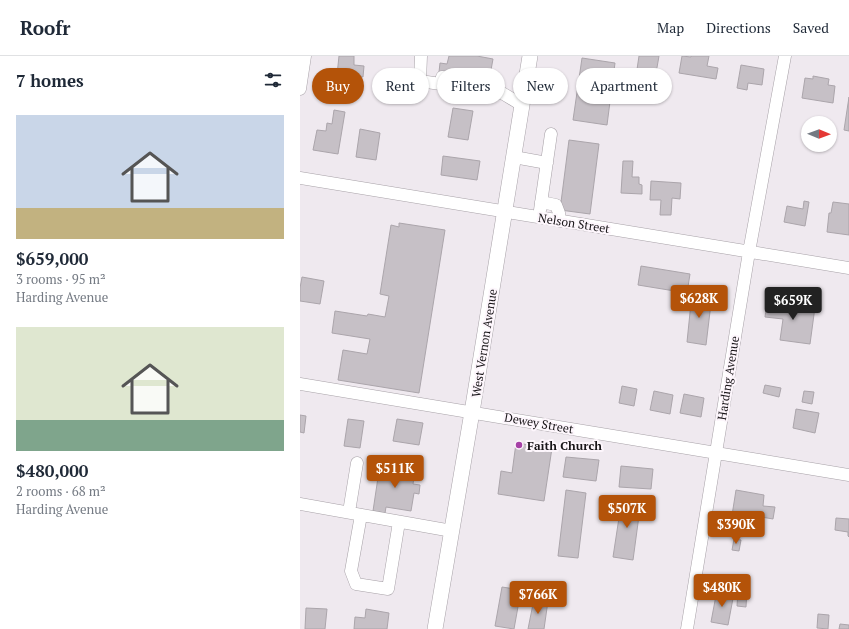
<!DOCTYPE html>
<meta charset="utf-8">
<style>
body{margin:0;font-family:"PT Serif",serif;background:#f2f2f3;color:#1f2937;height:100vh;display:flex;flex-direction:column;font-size:15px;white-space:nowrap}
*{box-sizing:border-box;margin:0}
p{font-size:13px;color:#747a83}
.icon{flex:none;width:22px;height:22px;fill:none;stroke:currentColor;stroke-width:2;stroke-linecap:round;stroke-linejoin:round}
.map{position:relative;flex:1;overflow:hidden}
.panel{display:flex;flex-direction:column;background:#fff;width:300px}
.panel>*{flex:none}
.guide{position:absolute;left:12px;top:12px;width:380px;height:36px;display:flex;gap:8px}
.needle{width:26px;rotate:91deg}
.buttons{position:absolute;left:501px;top:60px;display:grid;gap:8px}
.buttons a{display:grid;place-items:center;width:36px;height:36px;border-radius:50%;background:#fff;box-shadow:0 1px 3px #0004;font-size:20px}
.price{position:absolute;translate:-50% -34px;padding:0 9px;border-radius:4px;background:#b45309;color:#fff;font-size:13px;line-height:26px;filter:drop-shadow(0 1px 2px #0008)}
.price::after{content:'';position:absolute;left:50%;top:24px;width:12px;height:9px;margin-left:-6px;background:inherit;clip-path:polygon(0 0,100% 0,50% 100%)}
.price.selected{background:#222;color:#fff}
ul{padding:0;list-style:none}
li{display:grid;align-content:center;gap:8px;height:212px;padding:0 16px}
li span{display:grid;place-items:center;height:124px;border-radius:0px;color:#555}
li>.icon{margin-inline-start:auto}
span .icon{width:72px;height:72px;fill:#fffc;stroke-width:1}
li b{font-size:17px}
h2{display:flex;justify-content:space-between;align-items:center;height:48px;padding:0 16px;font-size:17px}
.pill{padding:0 14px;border-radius:18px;background:#fff;box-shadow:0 1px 3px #0004;font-size:14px;line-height:36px}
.pill.selected{background:#b45309;color:#fff}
header{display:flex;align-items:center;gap:24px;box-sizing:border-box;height:56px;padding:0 20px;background:#fff;border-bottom:1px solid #e0e1e3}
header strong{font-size:19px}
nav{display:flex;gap:22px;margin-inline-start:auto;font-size:14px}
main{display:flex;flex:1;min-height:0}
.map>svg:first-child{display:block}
.building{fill:#c6c0c6;stroke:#aba5ab}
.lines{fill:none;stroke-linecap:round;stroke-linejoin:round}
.minor-casing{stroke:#a7a1a7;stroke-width:13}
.major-casing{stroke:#a7a1a7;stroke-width:16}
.minor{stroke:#fff;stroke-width:12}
.major{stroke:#fff;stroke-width:15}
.poi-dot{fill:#a641a6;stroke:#fdf6fc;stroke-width:1.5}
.labels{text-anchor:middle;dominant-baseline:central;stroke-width:4;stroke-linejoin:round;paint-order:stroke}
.street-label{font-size:12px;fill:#181518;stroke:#fdf6fc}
.poi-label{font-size:12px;font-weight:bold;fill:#181518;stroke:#fdf6fc;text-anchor:start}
</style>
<header>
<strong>Roofr</strong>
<nav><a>Map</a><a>Directions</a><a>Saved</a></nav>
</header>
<main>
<section class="panel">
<h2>7 homes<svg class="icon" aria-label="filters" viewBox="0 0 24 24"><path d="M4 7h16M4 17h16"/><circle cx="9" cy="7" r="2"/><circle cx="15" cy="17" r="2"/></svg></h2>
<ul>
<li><span style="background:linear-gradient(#c9d6e8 75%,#c2b280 0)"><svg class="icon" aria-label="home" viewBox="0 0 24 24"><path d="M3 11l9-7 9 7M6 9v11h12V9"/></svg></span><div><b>$659,000</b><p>3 rooms · 95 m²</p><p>Harding Avenue</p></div></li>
<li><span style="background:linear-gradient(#dfe7d0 75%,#7fa58c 0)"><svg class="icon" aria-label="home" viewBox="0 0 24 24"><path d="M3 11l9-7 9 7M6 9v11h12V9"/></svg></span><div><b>$480,000</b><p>2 rooms · 68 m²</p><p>Harding Avenue</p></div></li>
</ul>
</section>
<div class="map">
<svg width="549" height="573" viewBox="0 0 549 573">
<rect width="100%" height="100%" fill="#efe9ef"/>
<path class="building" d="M39,0h15v9l10,1 -1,11 -26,-2z
M149,0h28l16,3 -4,22 -50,-9 1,-9 7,1z
M339,0h20l-4,23 -19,-3z
M382,0l9,1v-1h18l-2,10 11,2 -2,11 -37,-6z
M282,2l33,5 -8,62 -34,-5z
M441,9l23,4 -2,16 -14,-2 -1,7 -10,-2z
M513,20l16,3 -1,6 7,1 -2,17 -31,-5 3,-20 8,1z
M324,27l11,1 -1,13 -11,-1z
M25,34l9,1 -1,7h-8z
M549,41v34l-5,-1z
M153,52l20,3 -5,29 -20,-3z
M34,54l11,2 -7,42 -25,-4 4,-20 9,1 1,-8 5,1z
M60,73l20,4 -4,27 -20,-3z
M269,84l30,4 -9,70 -30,-4z
M143,100l37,5 -3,19 -36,-5z
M323,105h10l-1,16h7v7l3,1v9l-21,-1z
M351,125l30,2 -1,16 -8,-1 -1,17h-11l1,-15h-11z
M504,145l5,1 -4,24 -21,-4 3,-16 16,3z
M533,146l16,2v31l-22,-3 2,-19h2z
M99,167l46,7 -26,163 -81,-13 5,-30 24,4 3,-15 -38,-6 3,-22 32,5 1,-2 17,3 4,-21 -9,-2 11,-69 8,2z
M341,210l49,8 -3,19 -49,-8z
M2,221l22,4 -4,23 -20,-3v-13z
M392,237l20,2 -6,50 -19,-3z
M467,245l48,6 -5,37 -30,-4 3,-21 -18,-2z
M465,329l16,3 -2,9 -16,-4z
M322,330l15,3 -3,17 -15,-3z
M354,335l19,4 -3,19 -20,-4z
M504,335l10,1 -2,12 -10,-2z
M384,338l20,4 -3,19 -21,-4z
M496,353l23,4 -4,20 -22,-5z
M0,359l6,1 -2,17 -4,-1z
M48,363l16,2 -4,27 -16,-2z
M97,363l26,4 -4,22 -26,-4z
M216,387l36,5 -8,53 -46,-7 3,-23 11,2z
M266,401l33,3 -3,21 -33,-4z
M80,408l35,6 -2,14 7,1 -1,9 -5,-1 -3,18 -25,-4 -1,6 -12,-2z
M321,410l32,3 -2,20 -32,-2z
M266,434l20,3 -8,65 -20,-2z
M436,434l28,5 -1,11 12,1 -2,12 -29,-5 -3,15 -11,-1z
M322,442l19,3 -8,59 -20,-3z
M536,462l13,1v18l-1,-1v-4l-13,-2z
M434,483l7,1 -2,11 -7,-1z
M202,531l19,3 -7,39 -19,-3z
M417,534l17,3 -6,32 -17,-3z
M438,534h9l-1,17 -9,-1z
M234,543l14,2 -4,28h-16z
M6,552l21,1 -2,20h-20z
M66,553l23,4 -2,16h-33l1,-12 10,1z
M518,558l11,1 -1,14 -11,-1z
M540,568l9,1v4h-10z"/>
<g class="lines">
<defs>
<path id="minor" d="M121,0l-1,25 82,12 20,12
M142,21l42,5 5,9
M0,33l5,-33
M214,101l33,6
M0,122l549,90
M241,146l15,3 3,8 1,8
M239,161l12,-83
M0,328l549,91
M0,448l152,27
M49,456l8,-49
M61,459l-10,56 5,13 32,5 11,-67
M387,573l62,-377 36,-196"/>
<path id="major" d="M135,573l37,-217 58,-356"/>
</defs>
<use href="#minor" class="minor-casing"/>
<use href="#major" class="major-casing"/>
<use href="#minor" class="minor"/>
<use href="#major" class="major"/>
</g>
<circle class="poi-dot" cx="219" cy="389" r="4"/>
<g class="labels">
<g class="street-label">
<text transform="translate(274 167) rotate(9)">Nelson Street</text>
<text transform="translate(184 287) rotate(-81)">West Vernon Avenue</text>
<text transform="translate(428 322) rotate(-81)">Harding Avenue</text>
<text transform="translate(239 367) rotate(10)">Dewey Street</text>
</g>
<g class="poi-label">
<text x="227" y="389">Faith Church</text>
</g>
</g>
</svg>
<div class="buttons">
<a><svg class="needle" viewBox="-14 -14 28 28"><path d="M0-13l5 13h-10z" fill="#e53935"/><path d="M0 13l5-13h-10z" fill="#747a83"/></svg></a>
</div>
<b class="price" style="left:399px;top:263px">$628K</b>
<b class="price selected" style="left:493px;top:265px">$659K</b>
<b class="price" style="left:95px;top:433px">$511K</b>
<b class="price" style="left:327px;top:473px">$507K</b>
<b class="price" style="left:436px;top:489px">$390K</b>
<b class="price" style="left:422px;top:552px">$480K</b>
<b class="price" style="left:238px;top:559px">$766K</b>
<div class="guide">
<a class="pill selected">Buy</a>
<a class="pill">Rent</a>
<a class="pill">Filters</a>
<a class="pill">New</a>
<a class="pill">Apartment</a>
</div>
</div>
</main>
